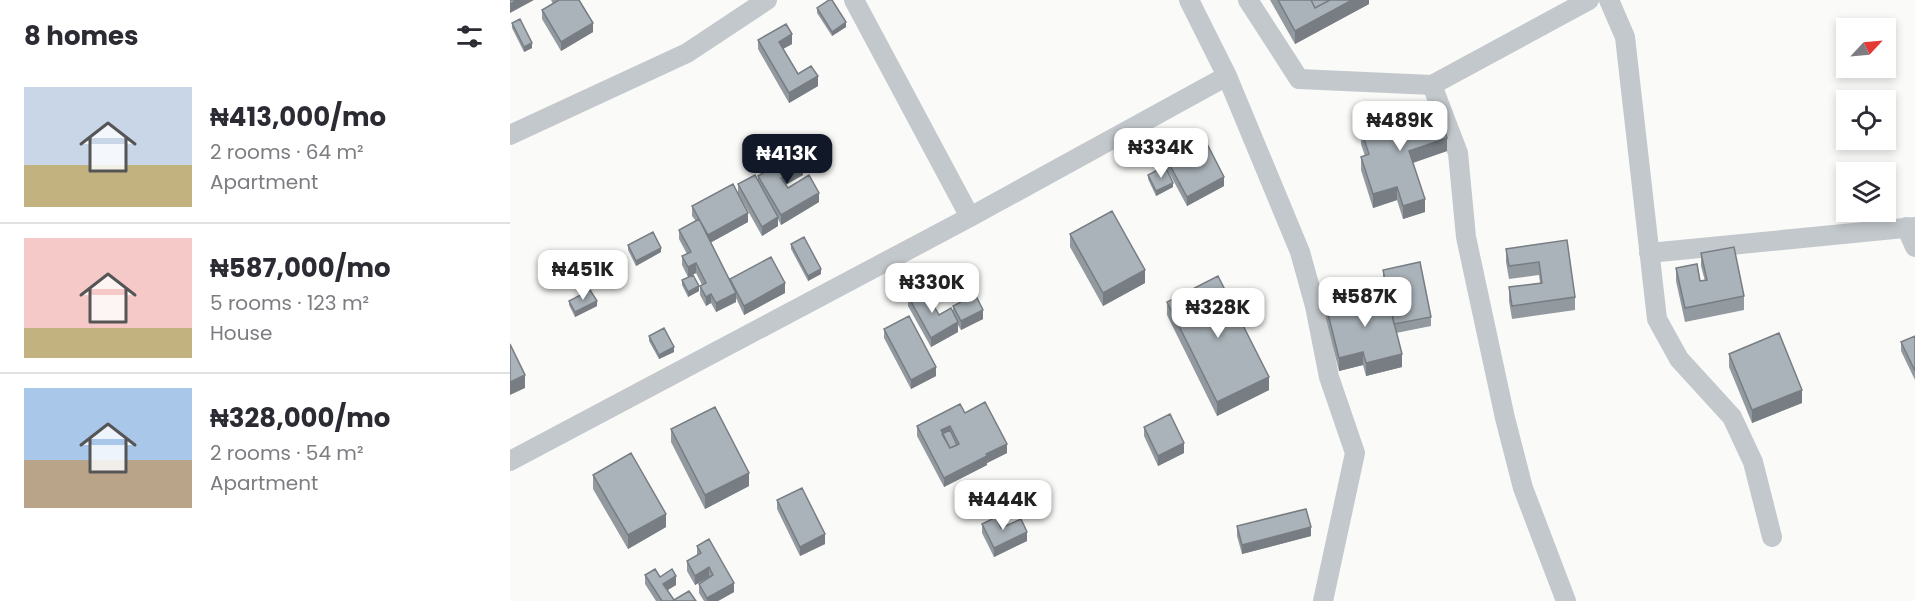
<!DOCTYPE html>
<meta charset="utf-8">
<style>
body{margin:0;font-family:Poppins,sans-serif;background:#f7f7f7;color:#2b2b33;height:100vh;display:flex;flex-direction:column;font-size:22px;white-space:nowrap}
*{box-sizing:border-box;margin:0}
p{font-size:20px;color:#7c7c81}
.icon{flex:none;width:33px;height:33px;fill:none;stroke:currentColor;stroke-width:2;stroke-linecap:round;stroke-linejoin:round}
.map{position:relative;flex:1;overflow:hidden}
.details{display:flex;flex-direction:column;background:#fff;width:510px}
.details>*{flex:none}
.needle{width:39px;rotate:64deg}
.controls{position:absolute;left:1326px;top:18px;display:grid;gap:12px}
.controls a{display:grid;place-items:center;width:60px;height:60px;border-radius:0px;background:#fff;box-shadow:0 3px 9px #0003;font-size:30px}
.price{position:absolute;translate:-50% -51px;padding:0 14px;border-radius:12px;background:#fff;color:#222;font-size:20px;line-height:39px;filter:drop-shadow(0 2px 3px #0008)}
.price::after{content:'';position:absolute;left:50%;top:36px;width:18px;height:14px;margin-left:-9px;background:inherit;clip-path:polygon(0 0,100% 0,50% 100%)}
.price.current{background:#111827;color:#fff}
ul{padding:0;list-style:none}
li{display:flex;align-items:center;gap:18px;height:150px;padding:0 24px}
li+li{border-top:2px solid #e1e1e2}
li span{display:grid;place-items:center;flex:none;width:168px;height:120px;border-radius:0px;color:#555}
li>.icon{margin-inline-start:auto}
span .icon{width:72px;height:72px;fill:#fffc;stroke-width:1}
li b{font-size:26px}
h2{display:flex;justify-content:space-between;align-items:center;height:72px;padding:0 24px;font-size:26px}
main{display:flex;flex:1;min-height:0}
.map>svg:first-child{display:block}
.lines{fill:none;stroke-linecap:round;stroke-linejoin:round}
.minor{stroke:#c3c8cc;stroke-width:20}
.wall{fill:#929a9f}
.shaded-wall{fill:#777d82}
.building{fill:#aab3b9;stroke:#777d82;stroke-width:1.5;fill-rule:evenodd}
</style>
<main>
<section class="details">
<h2>8 homes<svg class="icon" aria-label="filters" viewBox="0 0 24 24"><path d="M4 7h16M4 17h16"/><circle cx="9" cy="7" r="2"/><circle cx="15" cy="17" r="2"/></svg></h2>
<ul>
<li><span style="background:linear-gradient(#c9d6e8 65%,#c2b280 0)"><svg class="icon" aria-label="home" viewBox="0 0 24 24"><path d="M3 11l9-7 9 7M6 9v11h12V9"/></svg></span><div><b>₦413,000/mo</b><p>2 rooms · 64 m²</p><p>Apartment</p></div></li>
<li><span style="background:linear-gradient(#f6c9c9 75%,#c2b280 0)"><svg class="icon" aria-label="home" viewBox="0 0 24 24"><path d="M3 11l9-7 9 7M6 9v11h12V9"/></svg></span><div><b>₦587,000/mo</b><p>5 rooms · 123 m²</p><p>House</p></div></li>
<li><span style="background:linear-gradient(#a9c7e8 60%,#b9a48a 0)"><svg class="icon" aria-label="home" viewBox="0 0 24 24"><path d="M3 11l9-7 9 7M6 9v11h12V9"/></svg></span><div><b>₦328,000/mo</b><p>2 rooms · 54 m²</p><p>Apartment</p></div></li>
</ul>
</section>
<div class="map">
<svg width="1405" height="601" viewBox="0 0 1405 601">
<rect width="100%" height="100%" fill="#fafaf8"/>
<g class="lines">
<path class="minor" d="M344,0l116,217
M679,0l38,76 73,176 15,54 14,71 26,76 -32,148
M738,0l51,79 133,6 157,-85
M1099,0l16,37 32,282 22,40 53,58 21,45 19,75
M922,85l26,68 8,84 39,181 18,70 43,113
M0,135l177,-82 80,-53
M1396,227l9,20
M1139,253l266,-26
M0,461l460,-244 257,-141"/>
</g>
<path class="wall" d="M41,0h28l14,32 -32,19 -19,-32v-9l11,-6z
M760,0h99v4l-74,40z
M307,8l29,19 -14,9 -15,-23z
M2,23l20,25 -8,4 -12,-24z
M248,40l34,4 -9,5 15,25 20,12 -29,17 -31,-54z
M851,130l86,21 -34,12 12,49 -22,7 -6,-19 -24,8 -12,-38v-13l4,-1 -4,-12z
M655,156l59,30 -37,20 -22,-41z
M293,175l-17,10 2,3 31,14 -38,23 -3,-6v7l-16,10 -24,-43v-9l20,-4v-4z
M638,175l25,12 -17,9 -8,-17z
M182,206l56,16 -38,21 20,39v-3l55,14 -41,22 -8,-17v4l-20,10 -5,-9 -5,3 -6,-11v-9l2,-1 -6,-12 -8,4 -6,-12v-9l5,-2 -8,-15v-9l17,-9 -4,-5z
M560,234l75,49 -42,23 -33,-59z
M1057,240l8,57v13l-63,9 -3,-18v-14l31,-4 -1,-8 -30,4 -3,-17v-13z
M281,244l30,30 -13,7 -17,-32z
M118,245l33,7 -25,14 -8,-16z
M1191,253l43,43v14l-59,12 -9,-41v-13l24,13h5l-4,-15z
M873,270l48,47v9l-35,7 6,34 -36,9 -3,-11 -24,6 -13,-52v-13l59,-14 -2,-13z
M172,280l17,11 -11,6 -6,-12z
M444,284l29,35 -22,11 -3,-5v7l-27,15 -23,-41v-10l31,19 14,-3v-6l6,-3 -5,-10z
M59,301l28,5 -22,11 -6,-12z
M657,302l102,88 -52,26 -50,-101z
M374,329l52,47 -25,13 -27,-51z
M139,336l25,16 -15,7 -10,-18z
M1405,336v44l-14,-29v-9z
M1219,354l73,49 -50,20 -23,-56z
M455,413l42,40 -20,10v2l-43,22 -27,-51v-10z
M634,427l40,26 -26,13 -14,-30z
M161,429l78,57 -44,23 -34,-67z
M83,475l73,52 -38,22 -35,-60z
M267,500l48,44 -25,12 -23,-47z
M472,524l19,4 26,13 -33,16 -12,-24z
M727,526l74,10 -69,18 -5,-18z
M187,546l37,46 -16,9h-14l-5,-8v-9l10,-7 -14,8 -8,-14v-10l10,-5z
M135,575l15,2 16,8 -9,5 7,10 22,1h-40l-11,-17z"/>
<path class="shaded-wall" d="M7,0h17l-24,13v-9z
M842,0h17v4l-74,40v-13z
M336,22v5l-14,9v-4z
M83,23v9l-32,19v-9z
M282,34v10l-13,7v-9z
M22,43v5l-8,4v-5z
M308,76v10l-29,17v-10z
M937,138v13l-38,13v-13z
M293,165v10l-22,12v-9z
M714,177v9l-37,20v-9z
M663,183v4l-17,9v-5z
M887,187v13l-24,8v-14z
M309,193v9l-38,23v-10z
M915,199v13l-22,7v-13z
M238,213v9l-40,22v-9z
M268,217v9l-16,10v-9z
M151,248v4l-25,14v-5z
M186,263v10l-8,4v-10z
M311,269v5l-13,7v-5z
M635,270v13l-42,23v-13z
M275,283v10l-41,22v-9z
M189,286v5l-11,6v-5z
M226,293v9l-20,10v-9z
M201,294v9l-5,3v-9z
M87,301v5l-22,11v-5z
M473,310v9l-22,11v-9z
M448,322v10l-27,15v-9z
M164,347v5l-15,7v-4z
M853,352v13l-24,6v-13z
M892,354v13l-36,9v-13z
M426,367v9l-25,13v-9z
M15,375v13l-15,7v-13z
M759,377v13l-52,26v-14z
M1292,390v13l-50,20v-13z
M440,426v9l-7,3 -2,-8z
M674,443v10l-26,13v-10z
M497,444v9l-20,10v2l-43,22v-9l42,-24z
M239,473v13l-44,23v-14z
M156,514v13l-38,22v-14z
M801,527v9l-69,18v-9z
M517,532v9l-33,16v-9z
M315,534v10l-25,12v-9z
M199,567v10l-14,8v-9z
M166,576v9l-13,8v-9z
M224,583v9l-16,9h-11v-3z"/>
<path class="building" d="M0,0h7l-7,4z
M49,0h20l14,23 -32,19 -19,-32z
M319,0h3l14,22 -14,10 -15,-24z
M768,0h33l4,8 15,-8h22l-57,31z
M801,0h19l-15,8z
M10,19l12,24 -8,4 -12,-24z
M276,24l6,10 -13,8 19,32 13,-8 7,10 -29,17 -31,-53z
M926,105l11,33 -38,13 16,48 -22,7 -6,-19 -24,7 -12,-37 8,-3 -8,-24z
M693,136l21,41 -37,20 -22,-41z
M286,153l7,12 -22,13 7,10 21,-13 10,18 -38,22 -23,-39z
M655,166l8,17 -17,8 -8,-16z
M245,175l23,42 -16,10 -24,-43z
M223,184l15,29 -40,22 -16,-29z
M602,211l33,59 -42,23 -33,-59z
M189,219l37,74 -20,10 -5,-9 -5,3 -6,-11 6,-3 -10,-20 -8,4 -6,-11 9,-4 -12,-22z
M143,232l8,16 -25,13 -8,-16z
M294,237l17,32 -13,7 -17,-32z
M1057,240l8,57 -63,9 -3,-19 33,-4 -3,-21 -30,4 -3,-17z
M1224,247l10,49 -59,12 -9,-40 21,-4 3,17 7,-1 -6,-27z
M261,257l14,26 -41,23 -14,-27z
M910,262l11,55 -37,7 -11,-54z
M183,275l6,11 -11,6 -6,-12z
M708,276l51,101 -52,25 -50,-100z
M457,278l16,32 -22,11 -8,-15 10,-5 -9,-17z
M414,288l15,27 12,-7 7,14 -27,16 -23,-42z
M80,290l7,11 -22,11 -6,-11z
M876,291l16,63 -36,9 -3,-11 -24,6 -13,-52z
M399,316l27,51 -25,13 -27,-51z
M154,328l10,19 -15,8 -10,-19z
M1269,333l23,57 -50,20 -23,-56z
M1405,336v35l-14,-29z
M0,344l15,31 -15,7z
M475,402l22,42 -21,10 1,2 -43,22 -27,-52 43,-22 5,9zM440,426l9,18 -9,4 -9,-18z
M205,407l34,66 -44,22 -34,-66z
M660,414l14,29 -26,13 -14,-29z
M440,430l7,15 -7,3 -8,-14z
M121,453l35,61 -38,21 -35,-60z
M292,488l23,46 -25,13 -23,-47z
M796,509l5,18 -69,18 -5,-19z
M486,517l5,11 20,-9 6,13 -33,16 -12,-24z
M199,539l25,44 -27,15 -8,-14 14,-9 -4,-8 -14,9 -8,-15 14,-8 -4,-7z
M145,569l5,8 12,-8 4,7 -13,8 11,16 15,-9 7,10h-34l-17,-26z"/>
</svg>
<div class="controls">
<a><svg class="needle" viewBox="-14 -14 28 28"><path d="M0-13l5 13h-10z" fill="#e53935"/><path d="M0 13l5-13h-10z" fill="#7c7c81"/></svg></a>
<a><svg class="icon" aria-label="locate" viewBox="0 0 24 24"><circle cx="12" cy="12" r="6"/><path d="M12 2v4M12 18v4M2 12h4M18 12h4"/></svg></a>
<a><svg class="icon" aria-label="layers" viewBox="0 0 24 24"><path d="M12 4l9 5-9 5-9-5zM3 14l9 5 9-5"/></svg></a>
</div>
<b class="price" style="left:890px;top:152px">₦489K</b>
<b class="price" style="left:651px;top:179px">₦334K</b>
<b class="price current" style="left:277px;top:185px">₦413K</b>
<b class="price" style="left:73px;top:301px">₦451K</b>
<b class="price" style="left:422px;top:314px">₦330K</b>
<b class="price" style="left:855px;top:328px">₦587K</b>
<b class="price" style="left:708px;top:339px">₦328K</b>
<b class="price" style="left:493px;top:531px">₦444K</b>
</div>
</main>
